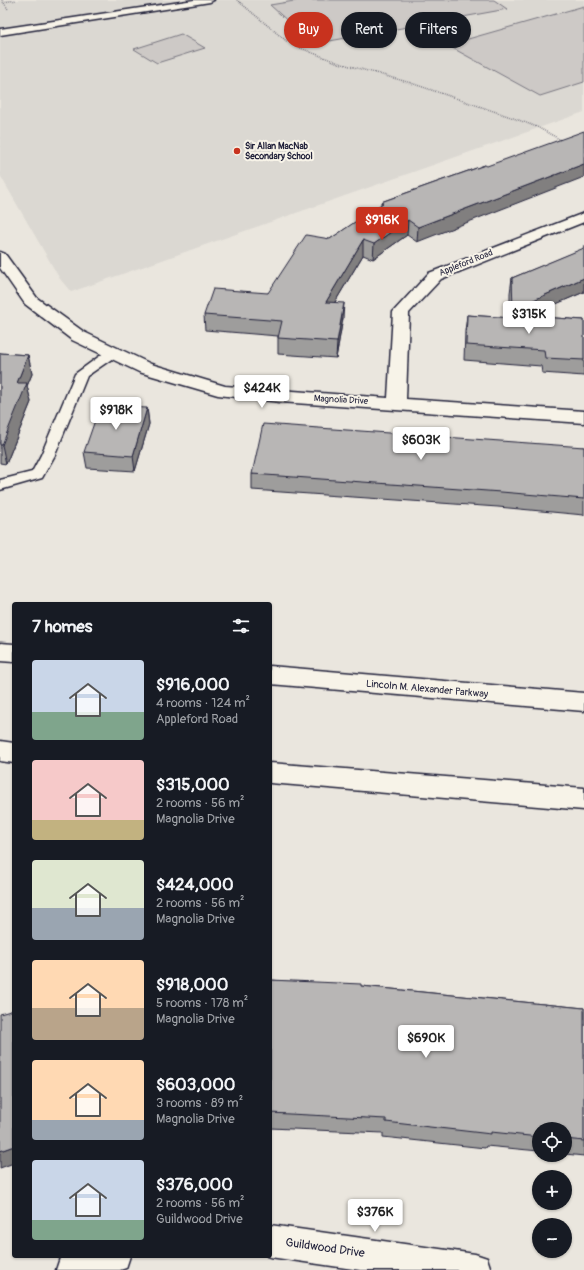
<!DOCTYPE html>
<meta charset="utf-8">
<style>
body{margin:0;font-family:Pangolin,sans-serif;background:#242831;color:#f1f3f6;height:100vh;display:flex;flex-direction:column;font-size:15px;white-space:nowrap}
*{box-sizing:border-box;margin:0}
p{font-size:13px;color:#9ea1a6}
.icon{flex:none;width:22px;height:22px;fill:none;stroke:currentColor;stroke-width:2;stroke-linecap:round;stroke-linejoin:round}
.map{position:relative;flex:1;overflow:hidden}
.side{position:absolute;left:12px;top:602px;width:260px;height:656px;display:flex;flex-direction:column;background:#171b24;border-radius:4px;box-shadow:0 1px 3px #0004}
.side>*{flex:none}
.guide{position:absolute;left:284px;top:12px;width:240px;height:36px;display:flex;gap:8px}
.tools{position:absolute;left:532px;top:1122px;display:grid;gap:8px}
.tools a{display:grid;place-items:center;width:40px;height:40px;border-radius:50%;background:#171b24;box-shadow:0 1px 3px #0004;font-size:20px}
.price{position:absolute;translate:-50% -34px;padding:0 9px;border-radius:4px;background:#fff;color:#222;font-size:13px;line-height:26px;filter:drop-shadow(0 1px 2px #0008)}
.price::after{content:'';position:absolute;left:50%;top:24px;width:12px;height:9px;margin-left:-6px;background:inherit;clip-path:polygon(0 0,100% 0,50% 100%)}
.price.on{background:#c8321e;color:#fff}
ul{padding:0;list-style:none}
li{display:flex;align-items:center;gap:12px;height:100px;padding:0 20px}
li span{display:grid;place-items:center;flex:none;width:112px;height:80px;border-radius:4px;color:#555}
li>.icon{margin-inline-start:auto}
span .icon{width:48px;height:48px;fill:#fffc;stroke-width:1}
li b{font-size:17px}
h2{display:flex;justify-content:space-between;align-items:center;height:48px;padding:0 20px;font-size:17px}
.chip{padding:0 14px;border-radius:18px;background:#171b24;box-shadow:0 1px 3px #0004;font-size:14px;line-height:36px}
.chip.on{background:#c8321e;color:#fff}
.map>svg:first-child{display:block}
.built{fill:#dbd8d2}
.green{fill:#cdc9c6;stroke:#787680}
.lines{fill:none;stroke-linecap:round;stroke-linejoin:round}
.lane-casing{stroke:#22223b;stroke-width:3}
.street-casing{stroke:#22223b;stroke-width:3}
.highway-casing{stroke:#22223b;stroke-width:3}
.path{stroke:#22223b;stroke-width:1.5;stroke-dasharray:0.5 1.5;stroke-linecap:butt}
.lane{fill:#f7f3e8;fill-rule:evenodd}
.street{fill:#f7f3e8;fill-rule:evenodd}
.highway{fill:#f7f3e8;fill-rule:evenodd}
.wall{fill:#9e9d9c;stroke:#22223b}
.shaded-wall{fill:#817f7f;stroke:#22223b}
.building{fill:#b8b6b5;stroke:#22223b}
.poi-dot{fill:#c8321e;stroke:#f7f3e8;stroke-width:1.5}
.labels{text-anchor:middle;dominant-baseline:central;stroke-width:4;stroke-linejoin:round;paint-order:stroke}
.far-poi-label{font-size:9px;font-weight:bold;fill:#22223b;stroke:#f7f3e8;text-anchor:start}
.far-street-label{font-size:9px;fill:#22223b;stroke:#f7f3e8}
.street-label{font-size:10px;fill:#22223b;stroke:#f7f3e8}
.near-street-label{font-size:12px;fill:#22223b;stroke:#f7f3e8}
</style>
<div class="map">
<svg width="584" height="1270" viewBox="0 0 584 1270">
<rect width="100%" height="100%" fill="#eae6de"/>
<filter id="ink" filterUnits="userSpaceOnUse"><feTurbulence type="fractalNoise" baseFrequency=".025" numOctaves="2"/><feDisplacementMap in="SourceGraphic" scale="8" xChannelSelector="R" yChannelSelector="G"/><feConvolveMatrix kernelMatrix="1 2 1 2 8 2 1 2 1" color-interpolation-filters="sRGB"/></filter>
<g filter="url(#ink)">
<path class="built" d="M0,0h584v112l-513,180 -11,-13 -60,-104z"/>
<path class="green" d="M300,0h194l13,9 -194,35 -43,-39z
M584,6v76l-44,14 -93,-51z
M181,34l24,14 -48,15 -23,-14z"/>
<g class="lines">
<defs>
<path id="lane" d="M194,0h20l-4,2 -210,33v-6z
M112,349l6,4 -2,3 -29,20 -32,79 -13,23 -42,12v-10l32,-8 9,-17 34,-81 33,-24z"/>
<path id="street" d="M584,213v9l-143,57 -32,34 -3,86 178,12v12l-304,-21 -62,-7 -79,-23 -67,-32 -47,-36 -25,-36v-16l5,2 32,44 47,34 67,32 74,22 163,12 5,-86 36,-39z
M270,1225l205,29 12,4 4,12h-131l-90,-13 -3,-1h3z
M66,1256h64l-4,12 -6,2h-64l4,-12z"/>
<path id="highway" d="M0,643l14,1v18l-14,-1z
M270,666l314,27v18l-314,-27z
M0,741l14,2v20l-14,-2z
M270,763l314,25v22l-314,-27z"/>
</defs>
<use href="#lane" class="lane-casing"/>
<use href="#street" class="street-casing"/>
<use href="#highway" class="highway-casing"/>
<path class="path" d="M2,0l6,9
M237,0l53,44 49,19 72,20 97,33 29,11 26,14
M3,2l13,-2"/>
<use href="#lane" class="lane"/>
<use href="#street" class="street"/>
<use href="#highway" class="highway"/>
</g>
<path class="wall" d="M485,165l-68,77 -10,-7 -34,24 -10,-4 -28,47 8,16 -7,40 -58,-4v-18l-73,-6 -1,-15 64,-22 62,-54 51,-34v-3z
M584,245v47l-57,24 57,4v56l-42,-3 -1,-7 -77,-6 1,-29 2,-16 43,3v-25l2,-15 71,-29z
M0,353l28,2 4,19 -5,12 4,16 -25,62 -6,-1z
M147,408l2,16 -14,47 -48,-3 -3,-16z
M584,447v68l-86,-8 -246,-17v-16z
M270,980l91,6 223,22v148l-19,-2v-25h-26v22l-53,-5 -1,2 -102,-11v-4l-113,-5z"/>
<path class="shaded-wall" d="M584,164v13l-167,65 1,-15z
M408,220l-1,15 -34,24 1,-15z
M363,240v15l-37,62v-15z
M584,278v14l-72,31 1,-8 -1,8 -2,1 3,-15z
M344,303l-1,15 -7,40 1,-16z
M28,355l4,19 -5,12 4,16 -25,62 -4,-19 15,-62z
M147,408l2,16 -14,47 -2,-15z
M14,1146v17l-14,5v-17z"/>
<path class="building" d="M584,131v33l-166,63 -10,-7 -34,24 -11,-4 -37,62 18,1 -7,39 -59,-4 4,-17 -78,-6 9,-26 55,4 38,-58 24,4 53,-36 -2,-1 104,-37 2,1z
M584,248v30l-71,31 -1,-31z
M467,315l46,3v-3l71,5v40l-39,-2 -1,-8 -78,-5z
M0,353l28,2 -11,28h10l-25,62h-2z
M100,406l47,2 -14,48 -49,-4z
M263,424l321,23v52l-83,-7 -249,-18z
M270,980l91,4v2l223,22v133l-19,-2v-10h-26v8l-48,-5v2l-105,-12v-3l-116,-6z
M14,1010v136l-14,5v-137z"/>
</g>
<circle class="poi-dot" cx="237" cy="151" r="4"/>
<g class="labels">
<g class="far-poi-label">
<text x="245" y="146">Sir Allan MacNab<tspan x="245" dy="10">Secondary School</tspan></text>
</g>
<g class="far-street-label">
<text transform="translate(466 263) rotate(-22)">Appleford Road</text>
<text transform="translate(341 400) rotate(3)">Magnolia Drive</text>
</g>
<g class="street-label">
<text transform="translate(427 689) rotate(5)">Lincoln M. Alexander Parkway</text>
</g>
<g class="near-street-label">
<text transform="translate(325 1248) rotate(8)">Guildwood Drive</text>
</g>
</g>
</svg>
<div class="tools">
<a><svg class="icon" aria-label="locate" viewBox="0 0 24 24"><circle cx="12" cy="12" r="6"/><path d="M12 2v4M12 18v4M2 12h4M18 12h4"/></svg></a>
<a>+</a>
<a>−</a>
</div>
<b class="price on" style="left:382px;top:241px">$916K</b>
<b class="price" style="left:529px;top:335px">$315K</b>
<b class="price" style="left:262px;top:409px">$424K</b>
<b class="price" style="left:116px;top:431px">$918K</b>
<b class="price" style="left:421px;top:461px">$603K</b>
<b class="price" style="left:426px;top:1059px">$690K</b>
<b class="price" style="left:375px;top:1233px">$376K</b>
<div class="guide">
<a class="chip on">Buy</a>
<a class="chip">Rent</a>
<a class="chip">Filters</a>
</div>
<section class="side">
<h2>7 homes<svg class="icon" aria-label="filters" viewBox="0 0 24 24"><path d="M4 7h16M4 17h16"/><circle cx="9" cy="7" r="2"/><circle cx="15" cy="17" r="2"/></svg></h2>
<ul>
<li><span style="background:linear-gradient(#c9d6e8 65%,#7fa58c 0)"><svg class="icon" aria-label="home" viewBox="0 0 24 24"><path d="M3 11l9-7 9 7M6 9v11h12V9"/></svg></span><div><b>$916,000</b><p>4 rooms · 124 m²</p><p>Appleford Road</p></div></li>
<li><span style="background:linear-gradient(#f6c9c9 75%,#c2b280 0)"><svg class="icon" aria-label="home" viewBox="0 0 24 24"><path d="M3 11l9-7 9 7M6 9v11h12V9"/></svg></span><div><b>$315,000</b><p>2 rooms · 56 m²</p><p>Magnolia Drive</p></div></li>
<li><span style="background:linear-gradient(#dfe7d0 60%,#9aa5b1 0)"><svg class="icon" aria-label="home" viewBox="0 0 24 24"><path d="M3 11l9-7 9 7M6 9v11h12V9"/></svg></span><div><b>$424,000</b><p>2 rooms · 56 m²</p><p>Magnolia Drive</p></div></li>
<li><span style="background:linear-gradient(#ffd9b3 60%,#b9a48a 0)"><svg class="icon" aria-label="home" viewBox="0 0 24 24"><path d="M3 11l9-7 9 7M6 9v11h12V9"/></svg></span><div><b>$918,000</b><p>5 rooms · 178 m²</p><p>Magnolia Drive</p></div></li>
<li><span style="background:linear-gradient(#ffd9b3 75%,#9aa5b1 0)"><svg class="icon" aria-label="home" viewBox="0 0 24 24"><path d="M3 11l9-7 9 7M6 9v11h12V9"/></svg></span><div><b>$603,000</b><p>3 rooms · 89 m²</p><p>Magnolia Drive</p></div></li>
<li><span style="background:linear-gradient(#c9d6e8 75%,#7fa58c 0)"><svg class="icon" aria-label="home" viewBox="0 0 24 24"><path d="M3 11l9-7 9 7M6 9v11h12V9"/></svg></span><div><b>$376,000</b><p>2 rooms · 56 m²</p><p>Guildwood Drive</p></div></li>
</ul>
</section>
</div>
